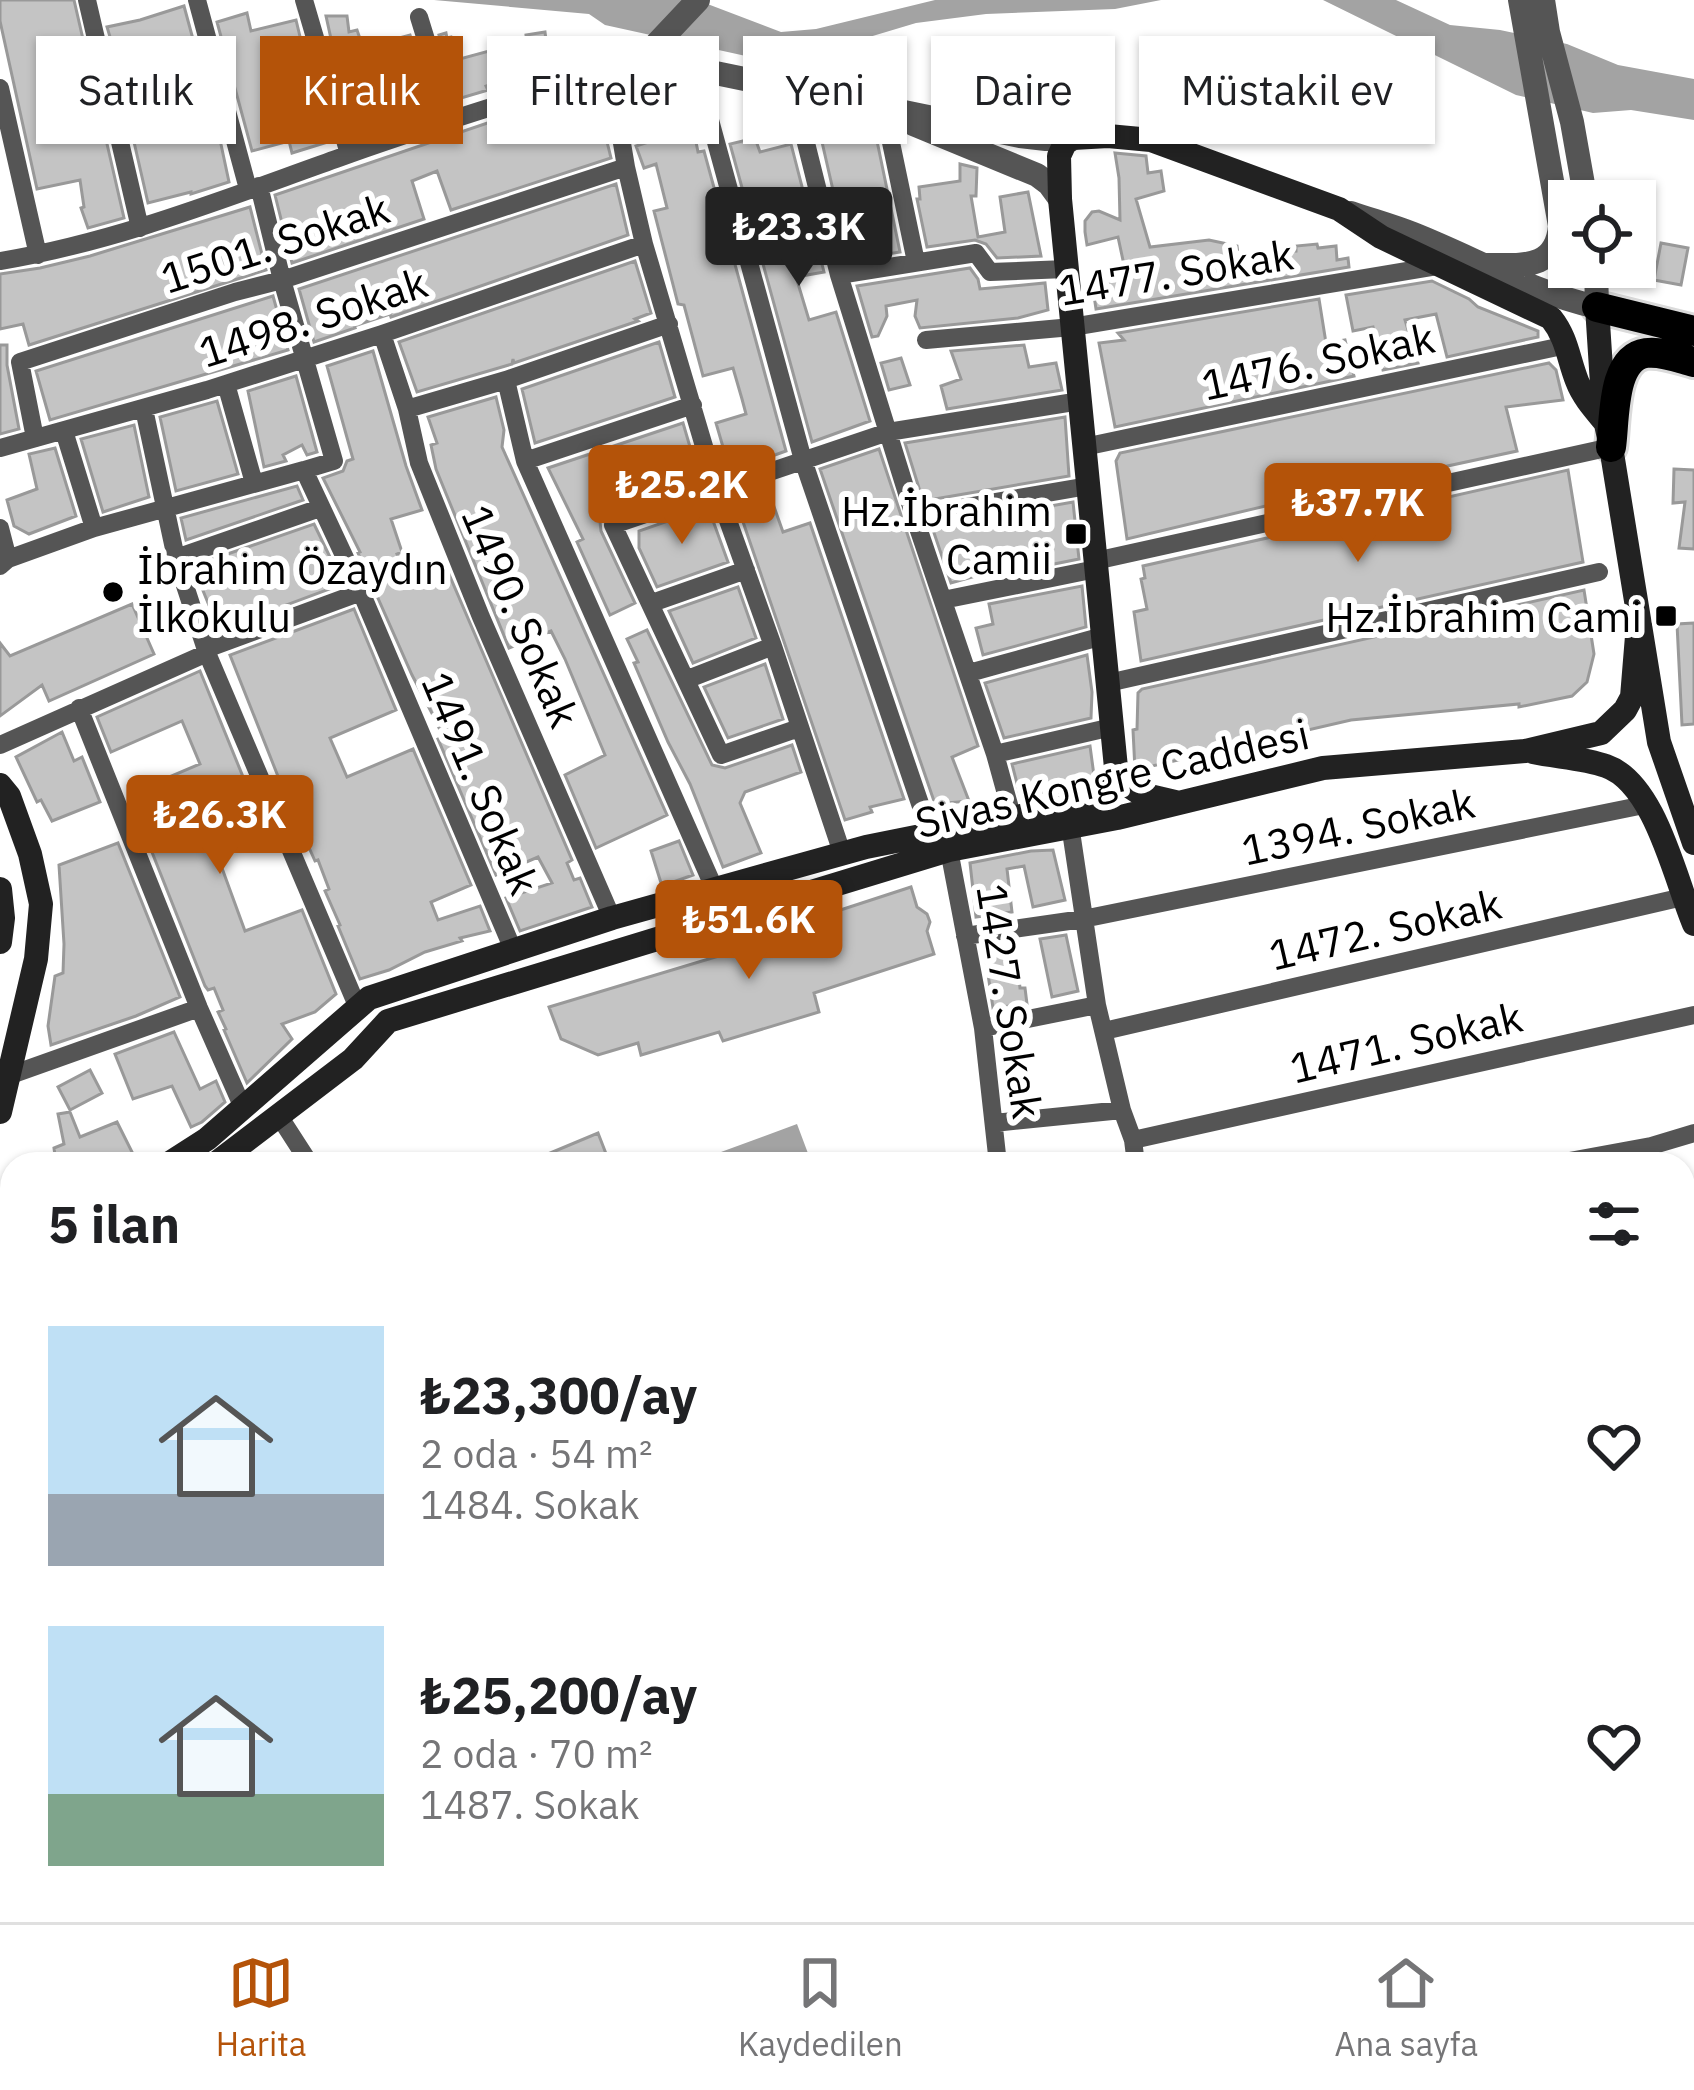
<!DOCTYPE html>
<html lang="tr">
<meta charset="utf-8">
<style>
body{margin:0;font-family:"IBM Plex Sans",sans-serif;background:#f2f2f2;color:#202124;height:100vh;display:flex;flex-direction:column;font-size:45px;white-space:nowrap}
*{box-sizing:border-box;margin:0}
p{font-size:39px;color:#757577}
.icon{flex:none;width:66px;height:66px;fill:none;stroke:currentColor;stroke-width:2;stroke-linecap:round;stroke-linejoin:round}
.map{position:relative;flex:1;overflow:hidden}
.sheet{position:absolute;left:0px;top:1152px;width:1695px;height:771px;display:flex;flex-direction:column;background:#fff;border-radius:36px 36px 0 0;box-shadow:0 3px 9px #0004}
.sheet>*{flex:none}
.top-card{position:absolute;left:36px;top:36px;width:1623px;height:108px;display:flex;gap:24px}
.fabs{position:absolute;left:1548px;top:180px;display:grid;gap:24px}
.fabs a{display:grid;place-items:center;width:108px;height:108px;border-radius:0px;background:#fff;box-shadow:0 3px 9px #0004;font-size:60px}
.price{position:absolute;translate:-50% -102px;padding:0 27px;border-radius:12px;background:#b45309;color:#fff;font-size:39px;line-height:78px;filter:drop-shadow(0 3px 6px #0008)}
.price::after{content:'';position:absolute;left:50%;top:72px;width:36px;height:27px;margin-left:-18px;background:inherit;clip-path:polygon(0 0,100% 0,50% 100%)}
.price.active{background:#222;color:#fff}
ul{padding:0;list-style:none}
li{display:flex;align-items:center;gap:36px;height:300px;padding:0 48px}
li span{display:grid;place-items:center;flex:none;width:336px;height:240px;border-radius:0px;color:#555}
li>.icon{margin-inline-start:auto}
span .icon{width:144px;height:144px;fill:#fffc;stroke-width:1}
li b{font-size:51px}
h2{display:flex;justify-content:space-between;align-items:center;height:144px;padding:0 48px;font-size:51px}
.tag{padding:0 42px;border-radius:0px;background:#fff;box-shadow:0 3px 9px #0004;font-size:42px;line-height:108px}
.tag.active{background:#b45309;color:#fff}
.dock{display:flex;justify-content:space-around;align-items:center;height:168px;border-top:3px solid #e0e0e0;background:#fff;font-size:33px;color:#757577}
.dock a{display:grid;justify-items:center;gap:6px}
.dock .active{color:#b45309}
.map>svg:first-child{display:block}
.green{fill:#dcdcdc}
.water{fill:#a3a3a3}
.building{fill:#c4c4c4;stroke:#999;stroke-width:3;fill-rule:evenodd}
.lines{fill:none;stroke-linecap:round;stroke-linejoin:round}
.primary-casing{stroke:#dbdbdb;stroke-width:36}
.minor{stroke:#555;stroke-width:18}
.tertiary{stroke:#555;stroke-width:24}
.secondary{stroke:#222;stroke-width:24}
.primary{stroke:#000;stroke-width:30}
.poi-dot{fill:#000;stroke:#fff;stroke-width:4.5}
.labels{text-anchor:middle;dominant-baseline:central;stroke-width:12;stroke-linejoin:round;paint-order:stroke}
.street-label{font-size:42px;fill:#000;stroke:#fff}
.poi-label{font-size:42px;fill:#000;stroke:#fff;text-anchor:end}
</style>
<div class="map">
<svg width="1694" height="1922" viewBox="0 0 1694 1922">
<rect width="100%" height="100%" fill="#fff"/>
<path class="green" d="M213,1911h191l3,11h-215l-2,-4z"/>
<path class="water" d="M434,0h263l84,32 35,-3 119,-29h226l-46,9 -129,5 -70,9 -90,27 -62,10 -159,-35 -16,-11z
M1323,0h73l54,25 50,5 67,14 51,21 76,14v41l-63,-10 -38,3 -77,-18z
M797,1124l15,40h-87l-4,-12z
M274,1911h115l2,7 -2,4h-131z"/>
<path class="building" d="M0,0h74l50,218 -36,10 -7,-20 3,-1 -4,-27 -43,9 -37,-168z
M184,6l35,129 10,47 -38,12v-2l-43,11 -28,-122 3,-1 -16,-53 33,-7z
M247,13l4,18 45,-11 7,29 -6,1 8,27 7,-2 19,66 -39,12 -3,-12 -37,10 -35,-129z
M326,16h21l2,16 8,-2 9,26 -29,10z
M545,32l1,8 6,-1v31l-22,7 -4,-42z
M446,33l1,5 4,-1 2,8 3,-1 4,15 40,-11 9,30 -23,8 2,4 -30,9 -19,-64z
M410,35l24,76 -77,23 -11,-39 41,-14 -14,-36z
M594,89l17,69 -160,52 -14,-39 -25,10 12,38 -132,44 -17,-68 245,-83 9,28 6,-2 -2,-30z
M691,117l7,35 6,-1 82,300 -56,20 -14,-48 30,-9 -4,-15 -9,-31 -30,8 -19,-71 -6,-1 -24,-93 13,-3 -11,-44 -12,4 -8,-22 31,-10 -3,-13z
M859,136l18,5 23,111 -51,8 -27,-118z
M755,138l5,14 31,-8 33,128 -28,5 13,43 27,-8 34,109 -58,21 -82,-298z
M1115,153l31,3 2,17 13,-2 3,20 -28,8 14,48 59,-7 28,6 1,8 58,-3v-5l21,-2 1,4 18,-2 1,14 11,-2 1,9 -253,42 -3,-20 31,-24 -6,-28 -31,8 -2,-13v-11l7,-9 7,-1 21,9 -1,-42z
M960,164l17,4 -1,28h-5l7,41 27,-5 -5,-35 28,-5 13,64 -44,2 -11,-14 -11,-4 -48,7 -10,-48h3l-1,-12 41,-6z
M616,184l12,51 -237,82 -1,-3 -36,12 1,2 -41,14 -15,-53z
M250,207l16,63 -237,75 -6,-21 -23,5v-55l40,-6 50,-12z
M1661,243l27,5 -7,37 -27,-5z
M635,261l16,52 -16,6 3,2 -124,42 -1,-4 -1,5 -10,3 -85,25 -18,-50z
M970,268l8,11 2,10 65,-6 3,27 -30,8 -98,10 -5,-12 2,-16 -31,6 1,10 -9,20 -6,1 -15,-51z
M1432,281l37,18 9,8 60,24v6l-91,20 -11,-43 -31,6 13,43 -35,7 -10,-43 -20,4 -7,-36z
M273,296l15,54 -238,70 -14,-49z
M1319,299l7,44 19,-3 9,36 -239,51 -16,-84 25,-3 -6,-7z
M659,342l16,55 -140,46 -13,-54z
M0,345h7v20l12,64 -19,5z
M1024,345l5,22 27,-4 6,27 -115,19 -6,-23 20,-7 -10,-28z
M373,351l33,115 16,44 -31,9 11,33 -5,2 15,32 36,-14 124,288 -5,3 7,17 6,-2 12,29 -72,24 -14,-33 46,-15 -14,-26 -42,18 -58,-136 5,-2 -7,-16 -24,-46 -54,-122 2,-1 -37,-74 20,-7 4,-10 6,-2 -26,-93z
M901,358l9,27 -21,5 -8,-27z
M1549,363l7,7 7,30 -57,7 11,44 -218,47 -172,41 -11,-78 4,-8z
M296,376l21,76 -10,3 -5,-10 -19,10 3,6 -22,6 -16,-76z
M496,397l8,33 -2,17 165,368 -71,33 -31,-73 40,-20 -40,-96 -14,-28 -42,17 -73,-179 -5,-24 6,-2 -9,-26z
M217,401l21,73 -62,17 -16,-74z
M1065,417l4,59 -146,25 -18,-58z
M683,423l17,58 -91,31 -9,10 1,9 34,72 -25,12 -33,-73 6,-3 -35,-71z
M134,425l15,72 -46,15 -22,-73z
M55,448l21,68 -47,18 -15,-8 -7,-26 30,-11 -8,-35z
M879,449l99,297 -26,11 17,44 -34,3 -115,-335z
M1674,469l20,1v79l-15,-1 6,-46 -12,1z
M1568,470l15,92 -442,99 -7,-49 13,-3 -6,-30 4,-1 -2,-12z
M297,486l6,14 -117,40 -5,-22z
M767,487l16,45 27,-9 94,276 -34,8 2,5 -27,8 -105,-307 -3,-16z
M1073,502l6,57 -95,19 -1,-4 -32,9 -19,-56z
M708,507l20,55 -71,25 -18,-39v-17z
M314,524l29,60 -124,46 -26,-64z
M1082,586l4,41 -103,28 -7,-27 17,-4 -4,-20z
M738,587l18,51 -63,25 -24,-52z
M1584,590l10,64 -7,28 -15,14 -53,11v-3l-168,16 -216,50 -2,-40 4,-1 1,-36 4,-4z
M132,604l22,50 -105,47 -7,-16 -42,31v-73l10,13z
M354,609l42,101 -66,28 17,39 66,-28 58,136 -40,17 7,18 42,-14 10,25 -30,7 2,3 -37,11 -36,18 -29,9 -22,-53 2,-1 -15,-34 4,-2 -11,-29 -3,1 -30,-67 -55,-139z
M1694,623v101l-12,1 -5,-101z
M647,630l65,135 13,3 67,-23 9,27 -56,20 -5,11 21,50 -38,14 -33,-83 -22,-42 -34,-79 4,-1 -11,-23z
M1087,655l5,37 -1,26 -87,20 -19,-55z
M765,664l18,55 -55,19 -24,-51z
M200,671l65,160 -50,18 30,82 57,-21 34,84 -21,18 -33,12 10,15 -45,44 -23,-53 2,-1 -8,-17 5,-2 -9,-22 -6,2 -3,-4 -76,-192 71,-30 -18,-43 -71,31 -14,-35zM205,785l16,42 -28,11 -19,-40z
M62,732l12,29 8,-4 18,45 -48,19 -11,-21 -4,2 -21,-45z
M1090,746l5,37 -2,2 -72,14 -9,-35z
M679,841l14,34 -31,11 -11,-35z
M118,843l62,154 -44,19 -85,29 -3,-19 7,-50 8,-3 1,-29 -5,-79z
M1053,850l12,50 -32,7 -9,-41 -17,3 5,43 -36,5 -6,-54 61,-12z
M911,887l6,20 10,7 3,8 -3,9 7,23 -120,39 5,19 -96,29 -4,-9 -78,23 -3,-12 -40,12 -37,-16 -12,-32 246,-74 4,12 30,-10 -7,-19z
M1066,935l12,56 -26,6 -12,-58z
M1015,942l5,46h5l2,16 -34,4 -9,-61z
M174,1032l26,57 16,-8 9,21 -23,20 -11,5 -19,-41 -39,13 -18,-45z
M90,1070l12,23 -32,17 -12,-23z
M70,1112l10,25 37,-15 21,42h-82l-2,-16 10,-4 -6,-30z
M598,1133l12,31h-86z"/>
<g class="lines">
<defs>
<path id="primary" d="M1597,307l97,24
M1611,447c4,-26 0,-89 35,-94 16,-2 33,5 48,9"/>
</defs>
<use href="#primary" class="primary-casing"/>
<path class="minor" d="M87,0l53,228
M197,0l51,189
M304,0l45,154
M419,17l32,104
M649,52l-39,20 16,95 18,77 73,246 56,156 69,207
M696,69l107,391 127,373
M0,88l38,167
M788,89l15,42 36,144 75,241 81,238 21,76
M884,109l32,153
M259,186l23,94 52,181 -30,9 57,122 153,360
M0,261c116,-19 226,-63 336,-102 81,-30 164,-54 246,-81l28,-6
M839,275l137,-22 14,19 76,-3
M382,334l25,75 12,54 62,154 131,301
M926,340l146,-13 365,-61
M506,380l19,81 190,429
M226,384l28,99
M144,409l32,149 31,95 151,355
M407,409l99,-29 163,-56
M64,431l30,97
M35,438l-15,-76 215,-70 47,-12 344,-113
M1084,447l483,-102
M0,448l207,-58 175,-56 262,-90
M525,461l168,-56
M914,516l174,-30
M0,528l8,31
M176,558l144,-50
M1095,561l516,-114
M0,566l8,-7 86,-31 210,-58
M943,600l153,-31
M652,603l94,-33
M206,649l155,-57
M969,673l134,-37
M688,679l85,-33
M1108,683l491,-111
M79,708l120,300 44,100
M799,728l-78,27 -108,-230 275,-93 192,-31
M0,745l207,-92
M995,754l117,-27
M1069,818l28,187 25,105 11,30 3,24
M949,850l34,178 15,136
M965,936l118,-17 566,-115
M983,1028l114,-23
M1104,1031l579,-134
M8,1076l191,-68
M279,1116l31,48
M994,1123l128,-13
M1133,1140l561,-125
M1553,1164l98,-18 43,-13
M1683,1213l11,24
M1683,1474l11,24
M1683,1533l11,-5
M0,1589l12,-21
M0,1694l12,6
M0,1829l12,7
M1683,1907l3,15
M95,1911l14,11
M412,1911l2,11
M737,1911l3,11
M825,1911l2,11
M884,1911l3,11
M1246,1911l1,11
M1584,1911l1,11
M507,1922l2,-11
M618,1922l2,-11"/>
<path class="tertiary" d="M698,0l-49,52 47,17 324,67 26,3 27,-1
M1543,0l5,32 24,90 14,79
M913,124l124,51 12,9 11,15
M1351,213c20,7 42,13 62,21 61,24 120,59 184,73l-1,-40
M1480,265c37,-1 76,8 80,-39l-40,-226
M165,1911l5,11"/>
<path class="secondary" d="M1597,307l7,108 7,32 48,295 35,101
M1533,752c23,5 51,6 73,14 49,17 69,113 88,158
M1117,778l-57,-579 -1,-43 6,-13 8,-5 35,-2 43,4 188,69 42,28 170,81c16,20 17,40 26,63 6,16 18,29 28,41
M1117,778l24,16 34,8
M0,785l9,11 21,58 11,50 -5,55 -36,153
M0,889l3,29 -3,24
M168,1164l39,-25 162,-141 243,-80 254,-71 235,-47 10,-9 6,-13
M215,1164l138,-105 35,-38 561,-171 168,-32 206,-50 202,-17 76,-18 24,-23 7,-13 6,-73
M0,1228h12
M0,1257l12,-2"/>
<use href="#primary" class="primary"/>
</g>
<g class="poi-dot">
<rect x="1064" y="522" width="24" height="24" rx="6"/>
<circle cx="113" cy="592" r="12"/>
<rect x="1654" y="604" width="24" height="24" rx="6"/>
</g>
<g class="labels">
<g class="street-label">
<text transform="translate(275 243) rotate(-18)">1501. Sokak</text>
<text transform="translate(1176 272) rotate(-9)">1477. Sokak</text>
<text transform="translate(313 317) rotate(-18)">1498. Sokak</text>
<text transform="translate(1318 361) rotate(-12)">1476. Sokak</text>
<text transform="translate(521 616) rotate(67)">1490. Sokak</text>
<text transform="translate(1112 778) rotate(-13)">Sivas Kongre Caddesi</text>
<text transform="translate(481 783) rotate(67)">1491. Sokak</text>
<text transform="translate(1358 826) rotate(-12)">1394. Sokak</text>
<text transform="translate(1385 929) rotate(-13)">1472. Sokak</text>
<text transform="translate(1010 1001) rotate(81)">1427. Sokak</text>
<text transform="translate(1406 1042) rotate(-13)">1471. Sokak</text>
</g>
<g class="poi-label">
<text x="1052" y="510">Hz.İbrahim<tspan x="1052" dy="48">Camii</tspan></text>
<text x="137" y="568" text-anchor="start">İbrahim Özaydın<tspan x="137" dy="48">İlkokulu</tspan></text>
<text x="1642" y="616">Hz.İbrahim Cami</text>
</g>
</g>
</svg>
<div class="fabs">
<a><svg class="icon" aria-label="locate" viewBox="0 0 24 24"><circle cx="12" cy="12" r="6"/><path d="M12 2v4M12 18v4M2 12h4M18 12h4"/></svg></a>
</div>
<b class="price active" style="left:799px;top:289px">₺23.3K</b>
<b class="price" style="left:682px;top:547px">₺25.2K</b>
<b class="price" style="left:1358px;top:565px">₺37.7K</b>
<b class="price" style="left:220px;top:877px">₺26.3K</b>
<b class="price" style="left:749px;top:982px">₺51.6K</b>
<div class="top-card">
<a class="tag">Satılık</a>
<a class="tag active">Kiralık</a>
<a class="tag">Filtreler</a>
<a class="tag">Yeni</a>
<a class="tag">Daire</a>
<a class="tag">Müstakil ev</a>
</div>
<section class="sheet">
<h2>5 ilan<svg class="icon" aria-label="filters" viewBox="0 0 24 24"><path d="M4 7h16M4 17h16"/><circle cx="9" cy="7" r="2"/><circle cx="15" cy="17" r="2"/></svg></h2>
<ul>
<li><span style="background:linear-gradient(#bfe0f5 70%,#9aa5b1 0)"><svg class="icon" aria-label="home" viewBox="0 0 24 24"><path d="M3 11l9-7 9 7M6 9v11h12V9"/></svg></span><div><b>₺23,300/ay</b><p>2 oda · 54 m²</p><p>1484. Sokak</p></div><svg class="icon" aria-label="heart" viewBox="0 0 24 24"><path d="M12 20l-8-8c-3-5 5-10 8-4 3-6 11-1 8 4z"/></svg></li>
<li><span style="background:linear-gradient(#bfe0f5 70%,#7fa58c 0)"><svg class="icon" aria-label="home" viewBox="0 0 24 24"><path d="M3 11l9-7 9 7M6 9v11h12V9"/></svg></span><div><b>₺25,200/ay</b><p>2 oda · 70 m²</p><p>1487. Sokak</p></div><svg class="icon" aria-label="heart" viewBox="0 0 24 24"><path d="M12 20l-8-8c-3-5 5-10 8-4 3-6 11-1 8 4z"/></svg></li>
</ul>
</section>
</div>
<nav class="dock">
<a class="active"><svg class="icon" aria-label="map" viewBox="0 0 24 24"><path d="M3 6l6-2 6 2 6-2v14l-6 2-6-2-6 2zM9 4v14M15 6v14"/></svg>Harita</a>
<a><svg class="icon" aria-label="saved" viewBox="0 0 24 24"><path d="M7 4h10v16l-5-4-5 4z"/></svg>Kaydedilen</a>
<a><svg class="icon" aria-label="home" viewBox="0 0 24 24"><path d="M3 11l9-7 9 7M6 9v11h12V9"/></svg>Ana sayfa</a>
</nav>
